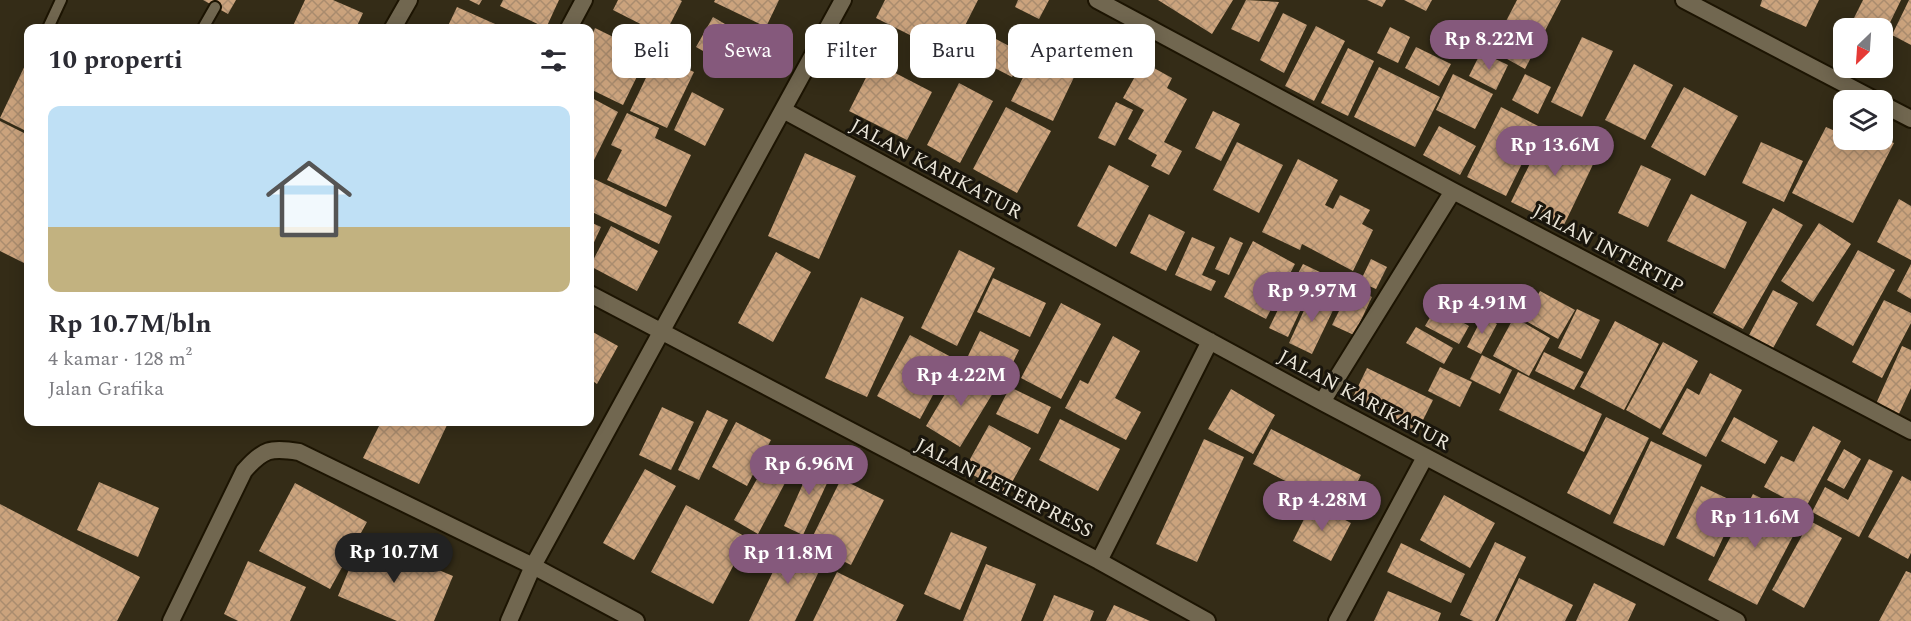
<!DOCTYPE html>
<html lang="id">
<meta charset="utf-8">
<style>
body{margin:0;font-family:Spectral,serif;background:#f2f2f3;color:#2b2b33;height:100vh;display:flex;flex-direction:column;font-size:22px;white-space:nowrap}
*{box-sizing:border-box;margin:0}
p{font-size:20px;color:#7c7c81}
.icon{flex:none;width:33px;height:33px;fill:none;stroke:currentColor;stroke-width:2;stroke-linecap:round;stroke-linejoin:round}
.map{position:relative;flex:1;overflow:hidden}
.sheet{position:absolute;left:24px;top:24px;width:570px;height:402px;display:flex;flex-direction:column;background:#fff;border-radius:12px;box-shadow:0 3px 15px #0003}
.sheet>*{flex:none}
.guide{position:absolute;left:612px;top:24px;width:570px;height:54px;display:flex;gap:12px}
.needle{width:39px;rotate:205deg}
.fabs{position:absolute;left:1833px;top:18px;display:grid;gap:12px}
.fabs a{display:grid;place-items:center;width:60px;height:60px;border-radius:12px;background:#fff;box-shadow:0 3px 15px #0003;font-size:30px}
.price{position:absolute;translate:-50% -51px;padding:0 14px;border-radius:21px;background:#85597c;color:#fff;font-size:20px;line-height:39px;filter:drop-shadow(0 2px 3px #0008)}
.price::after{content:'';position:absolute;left:50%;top:36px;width:18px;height:14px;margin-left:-9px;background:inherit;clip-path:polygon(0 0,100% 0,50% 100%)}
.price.current{background:#222;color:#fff}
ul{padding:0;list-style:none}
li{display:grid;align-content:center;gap:12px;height:318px;padding:0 24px}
li span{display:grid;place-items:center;height:186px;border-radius:12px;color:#555}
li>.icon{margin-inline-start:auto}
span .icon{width:108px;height:108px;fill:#fffc;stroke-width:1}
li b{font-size:26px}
h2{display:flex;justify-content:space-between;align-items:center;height:72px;padding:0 24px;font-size:26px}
.pill{padding:0 21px;border-radius:12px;background:#fff;box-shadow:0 3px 15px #0003;font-size:21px;line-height:54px}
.pill.current{background:#85597c;color:#fff}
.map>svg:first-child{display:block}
.building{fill:url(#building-cross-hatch)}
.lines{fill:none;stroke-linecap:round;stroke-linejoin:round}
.service-casing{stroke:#1c1402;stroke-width:14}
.minor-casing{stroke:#1c1402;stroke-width:20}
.tertiary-casing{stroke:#1c1402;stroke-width:20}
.service{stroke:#716750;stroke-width:10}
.minor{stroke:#716750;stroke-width:16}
.tertiary{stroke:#716750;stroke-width:16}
.labels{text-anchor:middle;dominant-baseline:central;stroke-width:6;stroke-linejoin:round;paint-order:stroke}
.street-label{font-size:20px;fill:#eae5d8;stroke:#19150c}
</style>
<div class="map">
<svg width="1911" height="621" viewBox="0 0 1911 621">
<defs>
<pattern id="building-cross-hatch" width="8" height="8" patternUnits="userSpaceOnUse" patternTransform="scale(1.5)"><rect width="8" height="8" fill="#cba37d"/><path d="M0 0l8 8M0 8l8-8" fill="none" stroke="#aa8c6e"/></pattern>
</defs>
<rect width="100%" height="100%" fill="#342c17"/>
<path class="building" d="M203,0h33l-8,14z
M305,0h28l30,13 -7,15h-64z
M469,0h13l-3,5z
M503,0h56l-13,28 -46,-22z
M618,0h62l2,1 -18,35 -51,-26z
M715,0h64l-13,27 -52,-25z
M885,0h93l-28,55 -74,-37z
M1018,0h31l-10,19 -24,-12z
M1158,0h75l-21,34z
M1246,0l33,2 -20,40 -28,-13z
M1367,0h19l-4,7z
M1404,0h28l-6,11z
M1517,0h44l-36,69 -34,-19z
M1762,0h57l-13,27 -46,-21z
M1863,0h38l-19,39v-11h-33z
M1909,0h2v45l-19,-10z
M457,7l47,21h-57z
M1283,13l24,12 -23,48 -24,-13z
M713,17l48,28 -17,29 -48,-27z
M1316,26l29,15 -31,60 -29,-15z
M1390,27l20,10 -12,26 -21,-10z
M595,28l53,26 -25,51 -33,-16v-49z
M979,30l45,24 -12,23 -46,-24z
M1582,37l31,14 -31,66 -31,-15z
M1416,47l35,17 -12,22 -34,-18z
M1348,48l26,13 -26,55 -27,-13z
M1481,52l27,13 -12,25 -27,-14z
M1035,54l41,19 -23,48 -42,-20z
M657,55l37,17 -27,56 -37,-17z
M28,59v73l-28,-14z
M874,62l58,30 -25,48 -58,-29z
M1143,62l29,16 -5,10 20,11 -23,43 18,9 -13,24 -18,-9 6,-11 -29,-16 16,-29 -21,-12z
M1634,64l39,21 -28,55 -40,-20z
M1379,67l61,30 -25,50 -61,-30z
M1453,74l40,20 -18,35 -39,-19z
M1525,74l26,13 -13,27 -26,-14z
M959,83l34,18 -33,62 -33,-18z
M1684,87l54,29 -33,60 -54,-29z
M692,92l32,17 -19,37 -31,-16z
M590,97l28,15 -28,56z
M1116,102l17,8 -18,36 -17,-8z
M1006,107l45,24 -34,62 -44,-24z
M1501,107l39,20 -34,69 -39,-19z
M1213,111l27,13 -19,37 -26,-13z
M627,113l32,15 -4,10 36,17 -25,52 -59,-27 15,-30 -11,-5z
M0,121l28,14v130l-28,-14z
M1439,126l37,20 -16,29 -37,-20z
M1548,127l51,25 -36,75 -52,-25z
M1826,127l18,8v5l16,4 2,-4 20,-2 12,5 -41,80 -61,-30z
M1237,142l46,23 -24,48 -46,-23z
M1761,142l42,19 -19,41 -42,-19z
M805,153l51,23 -37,83 -51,-23z
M1298,159l40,21 -13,25 8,4 7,-14 30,15 -8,14 11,6 -20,41 -51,-27 -2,6 -38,-18z
M1109,165l40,21 -33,61 -39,-21z
M1641,165l30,14 -23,48 -30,-14z
M590,177l82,39 -13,28 -69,-33z
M1691,194l56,28 -22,47 -58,-28z
M1899,199l12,7v54l-34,-18z
M1773,208l30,17 -60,104 -30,-16z
M1149,214l36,18 -19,39 -36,-18z
M590,222l11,5 -11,24z
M1819,223l32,21 -38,58 -32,-21z
M611,226l47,25 -21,40 -47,-25z
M1192,237l23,10 -13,28 14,6 -5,10 -36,-16z
M1230,237l13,6 -14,32 -14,-6z
M1253,241l42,23 -29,55 -42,-22z
M959,250l36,18 -38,78 -36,-18z
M1858,250l37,20 -42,76 -37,-21z
M776,252l35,20 -38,70 -35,-19z
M1371,259l16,8 -11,22 -16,-7z
M1303,264l21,10 -7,13 -21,-10z
M1911,264v35l-14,-8z
M1331,275l41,22 -18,38 -22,-10 12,-24 -20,-10z
M993,278l53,25 -16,34 -53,-25z
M1489,284l32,17 -11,22 -32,-17z
M1289,287l18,9 -19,41 -19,-9z
M1773,290l25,13 -26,47 -24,-13z
M1540,291l35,19 -17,29 -34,-19z
M1312,293l24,11 -24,50 -23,-11z
M861,297l43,20 -37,80 -42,-19z
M1884,300l27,13v10l-29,55 -30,-16z
M1061,303l40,21 -40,75 -40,-21z
M1436,307l33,19 -10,18 -34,-18z
M1577,309l23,11 -19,39 -23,-11z
M1483,316l14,8 -16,30 -14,-7z
M1514,317l36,21 -21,38 -36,-20z
M1615,321l44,23 -35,66 -44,-23z
M1416,327l37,21 -9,16 -38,-21z
M591,331l27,15 -21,38 -7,-5z
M980,331l39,19 -12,25 -39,-19z
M910,335l43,23 -33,61 -43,-23z
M1113,336l27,15 -25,47 26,14 -15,28 -61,-32 15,-28 8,4z
M1663,342l35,19 -38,68 -34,-19z
M1902,346l9,4v38l-13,28 -23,-10z
M1544,352l40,20 -10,18 -39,-19z
M1482,355l30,15 -12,24 -30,-15z
M961,367l35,21 -36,59 -34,-21z
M1440,367l32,15 -12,25 -32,-16z
M1367,368l66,32 -16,32 -66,-31z
M1518,372l84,42 -18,38 -85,-42z
M1710,373l32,17 -36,67 -44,-23 25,-46 12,7z
M1010,387l41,20 -13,27 -42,-20z
M1231,389l44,26 -22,39 -45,-25z
M662,407l32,15 -23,48 -32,-15z
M707,410l21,10 -29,60 -21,-10z
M1606,417l43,21 -39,77 -43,-22z
M1734,417l44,24 -13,23 -44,-23z
M1060,419l60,30 -22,42 -59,-31z
M381,422h58l8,3 -28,59 -56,-26z
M736,422l35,18 -24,46 -35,-19z
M989,425l42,23 -25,45 -42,-23z
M1813,426l28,15 -36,68 -41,-22 17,-31 13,6z
M1271,429l90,46 -18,36 -90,-47z
M1204,439l40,18 -47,105 -41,-18z
M1651,441l51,24 -38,81 -51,-23z
M1844,449l17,10 -17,30 -17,-9z
M815,457l20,9 -32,69 -19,-9z
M1869,459l24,12 -34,66 -47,-25 13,-25 23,13z
M645,469l31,17 -42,74 -31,-17z
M762,470l23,13 -27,51 -24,-14z
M1902,476l9,5v72l-3,6 -40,-22z
M841,479l43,21 -33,65 -42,-21z
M99,482l60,26 -21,49 -61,-27z
M295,483l72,39 -37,67 -71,-38z
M1701,486l38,18 -25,53 -38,-19z
M1753,494l49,25 -45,86 -49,-25z
M1444,495l51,28 -25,45 -50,-28z
M1312,503l39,20 -20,38 -38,-20z
M0,504l140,73 -23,44h-117z
M686,505l62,33 -35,66 -62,-32z
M1810,521l32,17 -38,70 -32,-18z
M951,532l36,15 -27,63 -36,-16z
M362,538l91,38 -19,45h-37l-59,-25z
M788,541l37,18 -30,62h-46z
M1495,542l31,15 -31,64h-22l-13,-6z
M1401,543l64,31 -14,29 -64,-31z
M248,561l58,26 -16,34h-52l-14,-7z
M986,564l50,20 -15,37h-58z
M1906,571l5,2v48h-32z
M837,572l67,33 -8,16h-83z
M1519,578l54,27 -8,16h-67z
M1594,583l42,21 -8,17h-52z
M1388,591l53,22 -3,8h-64z
M1054,595l40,16 -4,10h-47z
M1114,605l36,16h-44z"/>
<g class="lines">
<defs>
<path id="service" d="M48,28l13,-28
M203,28l12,-21"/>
<path id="minor" d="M1097,0l356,191 458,240
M393,28l16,-28
M569,28l15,-28
M783,110l539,292 415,219
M590,294l509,267 108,60
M1322,402l131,-211
M1099,561l111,-220
M171,621l73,-150c19,-22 27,-24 55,-19l234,114 103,55
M509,621l24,-55 310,-566
M1337,621l88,-164"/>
<path id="tertiary" d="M1684,0l191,100
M1882,104l29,15"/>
</defs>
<use href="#service" class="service-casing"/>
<use href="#minor" class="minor-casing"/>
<use href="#tertiary" class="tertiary-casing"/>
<use href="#service" class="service"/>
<use href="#minor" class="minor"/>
<use href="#tertiary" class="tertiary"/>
</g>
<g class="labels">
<g class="street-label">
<text transform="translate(936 169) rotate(28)">JALAN KARIKATUR</text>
<text transform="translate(1608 249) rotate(28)">JALAN INTERTIP</text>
<text transform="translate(1364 400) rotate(28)">JALAN KARIKATUR</text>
<text transform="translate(1004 488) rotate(27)">JALAN LETERPRESS</text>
</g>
</g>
</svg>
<div class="fabs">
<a><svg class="needle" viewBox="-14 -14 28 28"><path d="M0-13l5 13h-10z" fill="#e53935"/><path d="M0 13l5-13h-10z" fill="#7c7c81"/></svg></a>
<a><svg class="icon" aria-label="layers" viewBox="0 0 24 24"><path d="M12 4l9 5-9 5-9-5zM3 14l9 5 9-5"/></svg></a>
</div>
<b class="price" style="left:1489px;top:71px">Rp 8.22M</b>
<b class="price" style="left:1555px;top:177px">Rp 13.6M</b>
<b class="price" style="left:1312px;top:323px">Rp 9.97M</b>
<b class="price" style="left:1482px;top:335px">Rp 4.91M</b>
<b class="price" style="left:961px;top:407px">Rp 4.22M</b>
<b class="price" style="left:809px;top:496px">Rp 6.96M</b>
<b class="price" style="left:1322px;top:532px">Rp 4.28M</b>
<b class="price" style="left:1755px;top:549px">Rp 11.6M</b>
<b class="price current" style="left:394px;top:584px">Rp 10.7M</b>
<b class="price" style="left:788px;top:585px">Rp 11.8M</b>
<div class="guide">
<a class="pill">Beli</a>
<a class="pill current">Sewa</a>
<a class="pill">Filter</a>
<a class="pill">Baru</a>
<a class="pill">Apartemen</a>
</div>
<section class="sheet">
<h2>10 properti<svg class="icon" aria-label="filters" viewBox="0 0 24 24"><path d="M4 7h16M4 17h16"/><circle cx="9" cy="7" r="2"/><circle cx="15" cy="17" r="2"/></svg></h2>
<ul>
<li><span style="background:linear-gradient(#bfe0f5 65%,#c2b280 0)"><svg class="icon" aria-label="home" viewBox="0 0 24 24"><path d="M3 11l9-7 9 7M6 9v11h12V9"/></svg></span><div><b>Rp 10.7M/bln</b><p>4 kamar · 128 m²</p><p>Jalan Grafika</p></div></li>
</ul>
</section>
</div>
